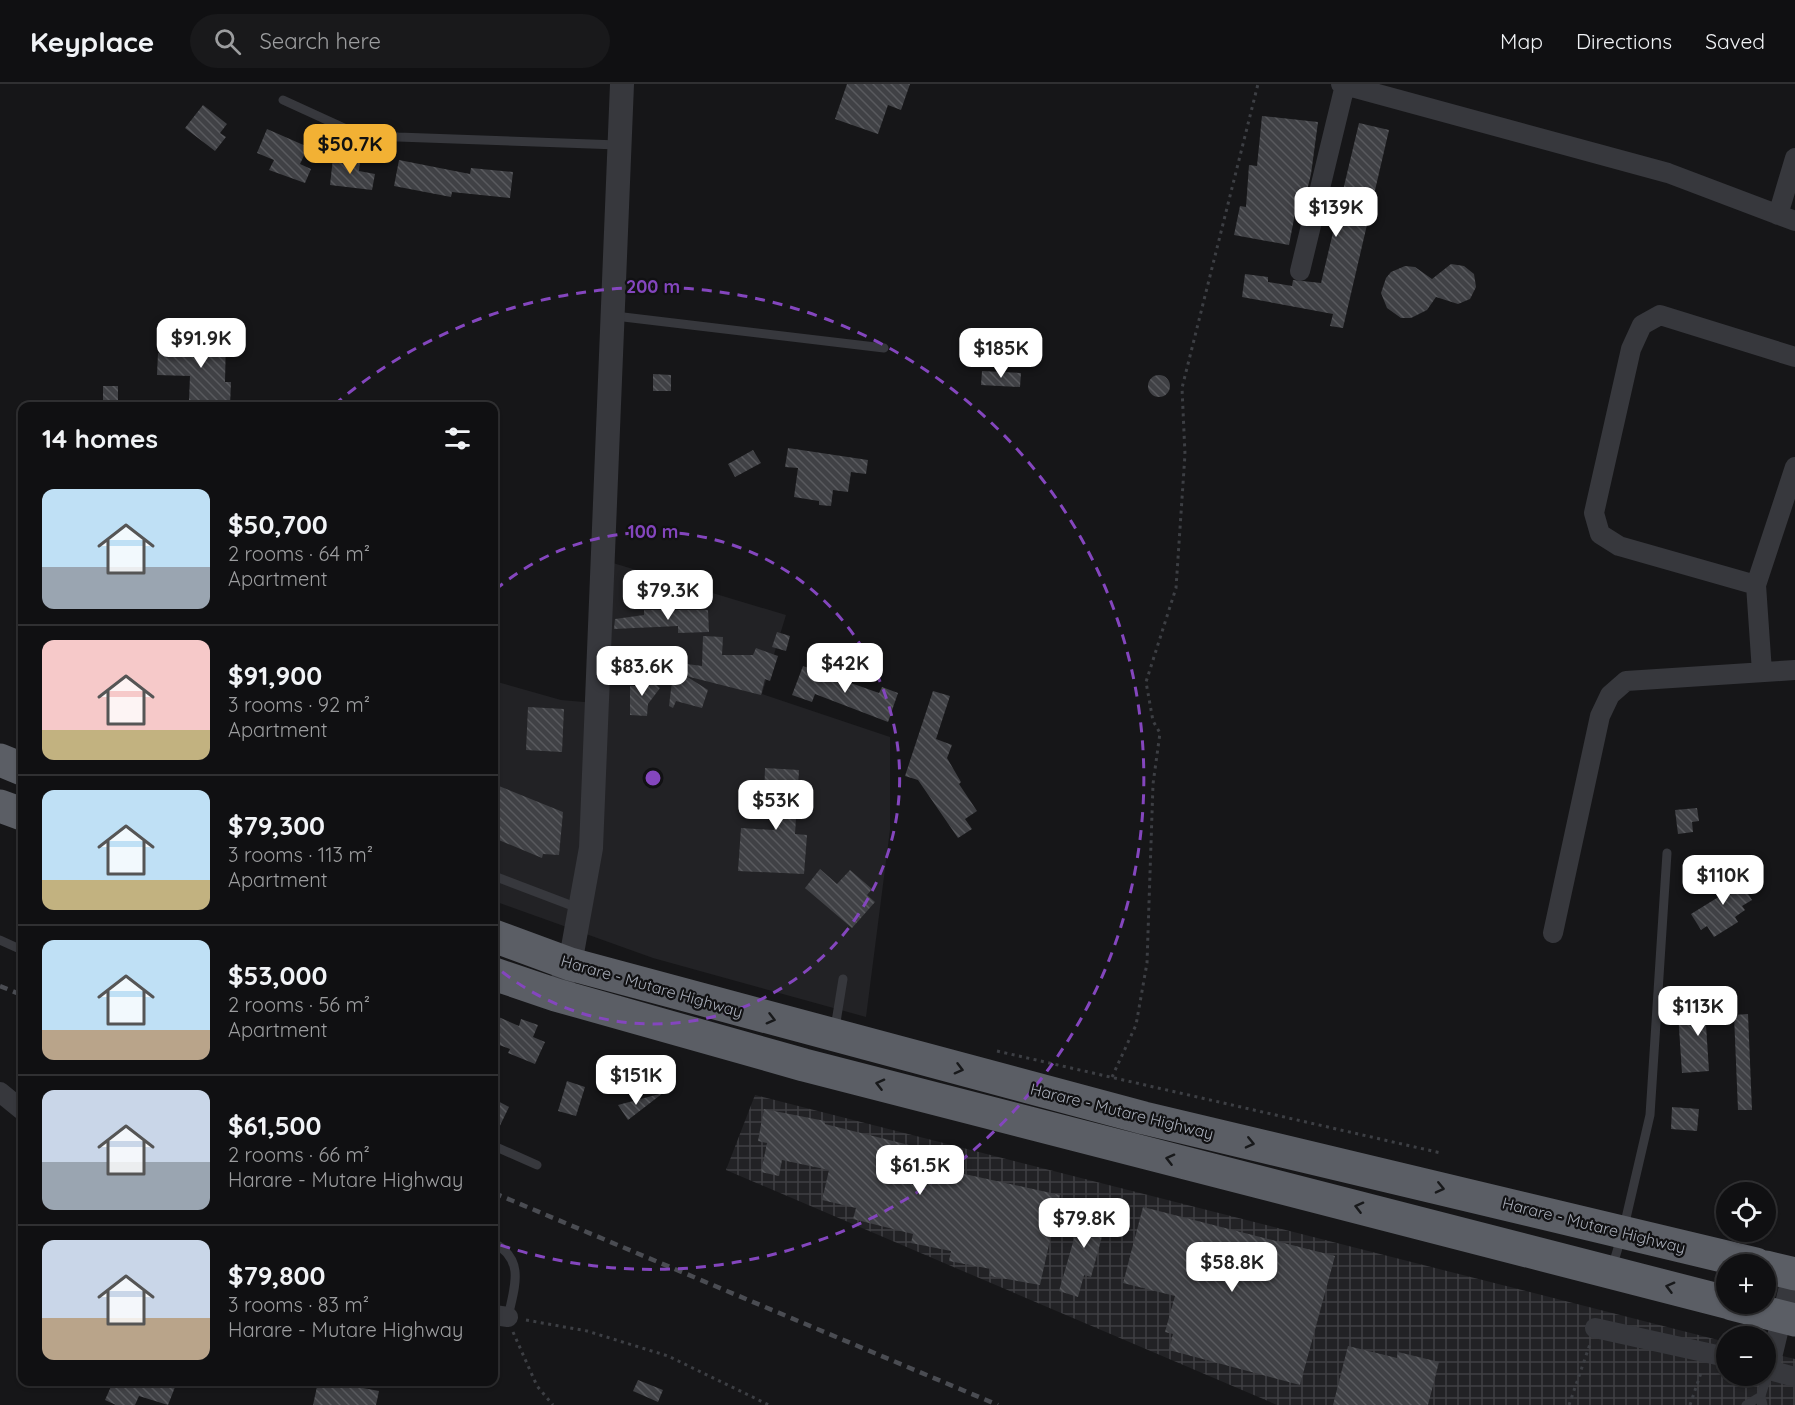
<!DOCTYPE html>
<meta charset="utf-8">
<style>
body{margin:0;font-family:Quicksand,sans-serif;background:#19191b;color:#f1f3f6;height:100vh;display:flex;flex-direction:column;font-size:22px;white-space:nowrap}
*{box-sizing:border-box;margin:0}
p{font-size:20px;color:#9c9d9f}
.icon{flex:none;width:33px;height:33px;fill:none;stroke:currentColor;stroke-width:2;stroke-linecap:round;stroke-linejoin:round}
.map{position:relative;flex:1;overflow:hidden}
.panel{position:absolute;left:18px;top:318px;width:480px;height:984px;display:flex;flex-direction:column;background:#101012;border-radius:12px;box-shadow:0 2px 4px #0004,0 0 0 2px #303032}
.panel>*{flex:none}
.buttons{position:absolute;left:1716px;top:1098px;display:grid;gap:12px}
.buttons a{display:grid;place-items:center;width:60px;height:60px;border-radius:50%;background:#101012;box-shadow:0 2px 4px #0004,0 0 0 2px #303032;font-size:30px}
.price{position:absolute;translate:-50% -51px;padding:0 14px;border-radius:12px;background:#fff;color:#222;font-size:20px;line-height:39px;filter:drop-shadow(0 2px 3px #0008)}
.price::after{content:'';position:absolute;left:50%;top:36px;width:18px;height:14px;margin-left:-9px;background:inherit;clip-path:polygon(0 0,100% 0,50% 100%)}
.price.selected{background:#f2b134;color:#111}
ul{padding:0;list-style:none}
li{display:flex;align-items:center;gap:18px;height:150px;padding:0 24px}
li+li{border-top:2px solid #303032}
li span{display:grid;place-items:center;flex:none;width:168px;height:120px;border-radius:12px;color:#555}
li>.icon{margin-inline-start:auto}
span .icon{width:72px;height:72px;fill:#fffc;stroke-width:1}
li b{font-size:26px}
h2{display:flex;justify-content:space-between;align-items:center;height:72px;padding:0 24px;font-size:26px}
header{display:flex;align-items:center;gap:36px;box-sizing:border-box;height:84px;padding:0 30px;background:#101012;border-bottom:2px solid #303032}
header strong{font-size:28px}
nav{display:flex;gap:33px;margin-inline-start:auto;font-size:21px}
.search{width:420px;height:54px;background:#19191b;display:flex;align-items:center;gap:15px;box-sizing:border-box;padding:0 21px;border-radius:33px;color:#9c9d9f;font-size:22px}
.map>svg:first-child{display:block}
.built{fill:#222225}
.industrial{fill:url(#industrial-grid)}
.building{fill:url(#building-back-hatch)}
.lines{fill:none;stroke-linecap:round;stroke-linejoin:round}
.path{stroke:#3d3f44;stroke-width:3;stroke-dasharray:3 4.5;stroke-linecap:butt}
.service{stroke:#37383d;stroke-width:9}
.minor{stroke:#37383d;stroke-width:20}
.tertiary{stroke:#37383d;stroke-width:24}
.trunk{stroke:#5b5e65;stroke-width:33}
.rail{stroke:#4a4c52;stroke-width:4.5;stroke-dasharray:8 6;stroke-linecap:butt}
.oneway{stroke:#18191b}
.ring{fill:none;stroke:#8446be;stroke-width:3;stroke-dasharray:10 8}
.labels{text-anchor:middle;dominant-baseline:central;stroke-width:4.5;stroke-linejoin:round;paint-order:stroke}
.street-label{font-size:16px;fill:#a8adb8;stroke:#111113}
.centre{fill:#8446be;stroke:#111113;stroke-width:3}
.ring-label{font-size:18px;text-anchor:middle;font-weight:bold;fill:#8446be;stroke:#111113;stroke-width:4.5;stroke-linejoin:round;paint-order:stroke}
</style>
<header>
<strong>Keyplace</strong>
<div class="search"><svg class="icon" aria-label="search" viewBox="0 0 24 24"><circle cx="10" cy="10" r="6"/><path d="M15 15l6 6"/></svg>Search here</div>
<nav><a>Map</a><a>Directions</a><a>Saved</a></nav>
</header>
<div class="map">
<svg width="1795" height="1321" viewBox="0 0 1795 1321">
<defs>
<pattern id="industrial-grid" width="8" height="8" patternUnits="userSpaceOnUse" patternTransform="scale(1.5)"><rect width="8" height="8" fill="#222225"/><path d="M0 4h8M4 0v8" fill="none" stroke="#3f3f43"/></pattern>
<pattern id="building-back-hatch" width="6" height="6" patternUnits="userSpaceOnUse" patternTransform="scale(1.5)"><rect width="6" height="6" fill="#404145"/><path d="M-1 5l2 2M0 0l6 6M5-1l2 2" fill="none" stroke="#595a5e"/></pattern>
</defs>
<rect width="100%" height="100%" fill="#161618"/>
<path class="built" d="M613,479l173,52 -24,79 128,43v93l-24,187 -213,-59 -159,-57v-220l67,19 46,4z"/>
<path class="industrial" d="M755,1011l971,247v34h40v-24l29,7v46h-518l-551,-235z"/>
<path class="building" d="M847,0h63l-9,26 -13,-5 -10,29 -43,-15z
M203,21l24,19 -7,9 6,4 -11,14 -30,-23z
M1262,32l56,6 -7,52 -6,25 -7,-1 -9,47 -55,-10 6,-29 6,1 3,-42 8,1z
M1359,39l30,7 -46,198 -13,-2 3,-12 -91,-17 3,-23 23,3v5l24,4 1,-6 28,3z
M267,45l41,18 -8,17 11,5 -6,14 -36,-13 5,-10 -17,-7z
M333,74l27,3 -1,10 16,3 -3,16 -42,-5z
M399,76l71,14 1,-6 42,4 -3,26 -58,-6 -1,5 -57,-11z
M1451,180l13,2 10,8 2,13 -6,12 -12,5 -22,-7 -9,13 -16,8h-10l-14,-10 -6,-15 5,-15 5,-6 14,-6 10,1 17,12z
M192,249l21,1v3l13,1 -1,44h6l-1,24h-15v-6h-26l1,-24 -33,-1 1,-22 33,2z
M982,287l39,2 -1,14 -39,-2z
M653,290l18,1v16h-18z
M1148 302a11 11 0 1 1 22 0a11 11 0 1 1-22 0Z
M103,302h15v20h-15z
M788,364l80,12 -2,14 -15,-2 -3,20 -15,-2 -2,16 -12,-1v-4l-25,-4 4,-29 -13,-1z
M753,366l8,13 -26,14 -7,-13z
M644,526h64l1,22 -31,1v-7l-64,3 1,-10 29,-4z
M777,548l13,4 -4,15 -14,-4z
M703,552l20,1 -1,18h31l3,-7 22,8 -8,25 -5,-2 -4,16 -75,-19 22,14 -6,18 -26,-7 -3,7 -4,-2 4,-33 -17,-4 1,-9 45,6z
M803,582l76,27 3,-6 16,6 -10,29 -73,-28 -3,8 -20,-7z
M646,592l14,12 -12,16 -1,12 -17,-1v-29h8z
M933,607l17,5 -14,43 16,6 -5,13 14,24 -2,2 18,27 -12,8 7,10 -14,9 -40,-58 -13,-4z
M528,623l36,2 -2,43 -36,-2z
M765,684l34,2 -4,64 12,1 -3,39 -66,-3 3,-43 33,2 2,-30 -12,-1z
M494,700l69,28 -4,43 -16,-1 -1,4 -48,-20z
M1697,724l2,13 -7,1 1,10 -15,2 -3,-24z
M1710,777l28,24 3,-2 11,17 -10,6 3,4 -10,7 3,5 -24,15 -7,-11 -6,4 -10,-16 34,-21z
M820,785l17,15 13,-14 22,19 -5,6 8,7 -23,26 -47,-40z
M1727,922l3,16 -24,3 3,46 -27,2 -4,-60 33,-3v-2z
M1748,930l4,96h-14l-4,-95z
M494,931l25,11 2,-7 17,6 -5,12 12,5 -10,22 -27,-11 2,-4 -16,-6z
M567,997l18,6 -9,29 -18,-5z
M663,1009l-35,27 -10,-15z
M494,1015l15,8 -15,31z
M1672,1023l27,2 -2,22 -26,-2z
M764,1025l61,12v3l92,23 -3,16 146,32 -20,90 -51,-9 2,-7 -42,-8 2,-10 -40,-8 2,-9 -60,-15 3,-11 -34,-8 7,-30 -47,-10 -3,16 -18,-4 6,-29 -9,-2z
M1084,1120l25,7 -18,66 -7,-2 -6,22 -19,-6z
M1143,1123l192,49 -35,129 -131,-35 4,-16 -8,-2 10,-36 -52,-13z
M1348,1262l49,12 1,-6 41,10 -11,43h-95z
M638,1296l25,10 -5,12 -25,-11z
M113,1298h64l-9,23 -29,-9 -4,9h-19l-11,-5z
M318,1298h13l48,9 -3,14h-63z"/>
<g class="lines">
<path class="path" d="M997,967l444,102
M1112,993l24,-52 11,-62 6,-179 7,-51 -7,-12 -7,-39 30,-94 9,-134 -3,-66 76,-304
M526,1236l61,11 81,25 101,49
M513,1248l24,54 16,19
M1569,1321l21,-61
M1690,1321l12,-35"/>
<path class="service" d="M283,16l70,32 45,5 220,8
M615,232l269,32
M494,792l84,32
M0,856l22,10
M835,944l8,-49
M494,1062l43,19
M494,1159c32,17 20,45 14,74
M1612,1184l11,-37 27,-116 17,-262
M1746,1321l15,-9
M1763,1321l-2,-9 8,-26"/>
<path class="minor" d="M1341,0l327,89 127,48
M1778,131l17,-57
M1300,187l45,-186
M1756,501l-137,-39 -19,-12 -6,-21 37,-164 11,-24 18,-10 135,42
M1762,588l-6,-87 39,-118
M1553,849l47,-217 10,-21 16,-14 169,-11
M0,1008l22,18
M494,1231l14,2
M1595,1244l131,29
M1766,1285l29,8
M1769,1286l23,-96"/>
<path class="tertiary" d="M563,895l7,-15 21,-116 31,-764"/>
<path class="trunk" d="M0,676l22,9
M0,722l22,8
M494,852l76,28 574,154 612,146
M494,890l62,21 248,70 922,237
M1766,1183l29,7
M1732,1220l63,16"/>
<path class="rail" d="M0,902l22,9
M494,1109l504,212"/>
</g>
<defs><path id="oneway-chevron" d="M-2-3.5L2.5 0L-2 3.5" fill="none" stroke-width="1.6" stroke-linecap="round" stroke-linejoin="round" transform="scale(1.5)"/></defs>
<g class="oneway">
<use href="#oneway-chevron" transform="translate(771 935) rotate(15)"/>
<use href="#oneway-chevron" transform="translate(959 985) rotate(15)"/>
<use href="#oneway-chevron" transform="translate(880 1000) rotate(-166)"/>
<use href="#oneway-chevron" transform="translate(1250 1059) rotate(13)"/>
<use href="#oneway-chevron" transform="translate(1170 1075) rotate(-166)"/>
<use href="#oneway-chevron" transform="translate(1440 1104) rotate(13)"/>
<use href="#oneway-chevron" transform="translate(1359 1123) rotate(-166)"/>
<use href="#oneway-chevron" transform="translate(1670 1203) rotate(-165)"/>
</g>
<g class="ring">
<path d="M495 506A246 246 0 1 1 495 882"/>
<path d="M334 321A491 491 0 1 1 497 1160"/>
</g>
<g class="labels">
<g class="street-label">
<text transform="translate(652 902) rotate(16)">Harare - Mutare Highway</text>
<text transform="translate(1122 1027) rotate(14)">Harare - Mutare Highway</text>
<text transform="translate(1594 1141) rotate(14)">Harare - Mutare Highway</text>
</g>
</g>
<circle cx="653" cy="694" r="9" class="centre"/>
<g class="ring-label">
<text x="653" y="209">200 m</text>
<text x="653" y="454">100 m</text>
</g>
</svg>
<div class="buttons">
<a><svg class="icon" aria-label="locate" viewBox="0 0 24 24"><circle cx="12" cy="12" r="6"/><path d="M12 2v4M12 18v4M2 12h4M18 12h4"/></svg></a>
<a>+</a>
<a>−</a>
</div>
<b class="price selected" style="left:350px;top:91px">$50.7K</b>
<b class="price" style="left:1336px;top:154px">$139K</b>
<b class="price" style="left:201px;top:285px">$91.9K</b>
<b class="price" style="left:1001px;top:295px">$185K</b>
<b class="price" style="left:668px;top:537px">$79.3K</b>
<b class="price" style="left:845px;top:610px">$42K</b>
<b class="price" style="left:642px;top:613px">$83.6K</b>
<b class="price" style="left:776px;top:747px">$53K</b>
<b class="price" style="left:1723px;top:822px">$110K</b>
<b class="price" style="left:1698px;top:953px">$113K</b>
<b class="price" style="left:636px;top:1022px">$151K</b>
<b class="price" style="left:920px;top:1112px">$61.5K</b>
<b class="price" style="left:1084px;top:1165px">$79.8K</b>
<b class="price" style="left:1232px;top:1209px">$58.8K</b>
<section class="panel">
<h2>14 homes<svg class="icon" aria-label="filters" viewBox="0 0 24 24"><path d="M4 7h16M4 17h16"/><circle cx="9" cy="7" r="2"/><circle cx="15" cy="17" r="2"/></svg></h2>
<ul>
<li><span style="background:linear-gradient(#bfe0f5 65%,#9aa5b1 0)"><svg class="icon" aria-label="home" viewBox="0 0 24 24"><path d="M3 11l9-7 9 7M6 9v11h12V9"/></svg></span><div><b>$50,700</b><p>2 rooms · 64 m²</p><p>Apartment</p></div></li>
<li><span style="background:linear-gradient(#f6c9c9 75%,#c2b280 0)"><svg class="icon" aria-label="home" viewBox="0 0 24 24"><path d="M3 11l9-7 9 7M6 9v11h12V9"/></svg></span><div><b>$91,900</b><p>3 rooms · 92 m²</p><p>Apartment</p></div></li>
<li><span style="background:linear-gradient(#bfe0f5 75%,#c2b280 0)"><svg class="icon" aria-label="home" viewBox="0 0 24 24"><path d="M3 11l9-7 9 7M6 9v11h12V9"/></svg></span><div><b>$79,300</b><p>3 rooms · 113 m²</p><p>Apartment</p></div></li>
<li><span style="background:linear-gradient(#bfe0f5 75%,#b9a48a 0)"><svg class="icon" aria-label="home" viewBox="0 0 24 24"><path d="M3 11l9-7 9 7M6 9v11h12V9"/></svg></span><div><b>$53,000</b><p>2 rooms · 56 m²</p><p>Apartment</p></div></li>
<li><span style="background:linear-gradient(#c9d6e8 60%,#9aa5b1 0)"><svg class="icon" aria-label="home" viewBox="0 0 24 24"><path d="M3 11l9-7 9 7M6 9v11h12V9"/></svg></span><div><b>$61,500</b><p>2 rooms · 66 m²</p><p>Harare - Mutare Highway</p></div></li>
<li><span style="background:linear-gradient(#c9d6e8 65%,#b9a48a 0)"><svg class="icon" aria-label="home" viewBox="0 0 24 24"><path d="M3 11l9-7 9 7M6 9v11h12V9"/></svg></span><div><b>$79,800</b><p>3 rooms · 83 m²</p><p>Harare - Mutare Highway</p></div></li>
</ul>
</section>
</div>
